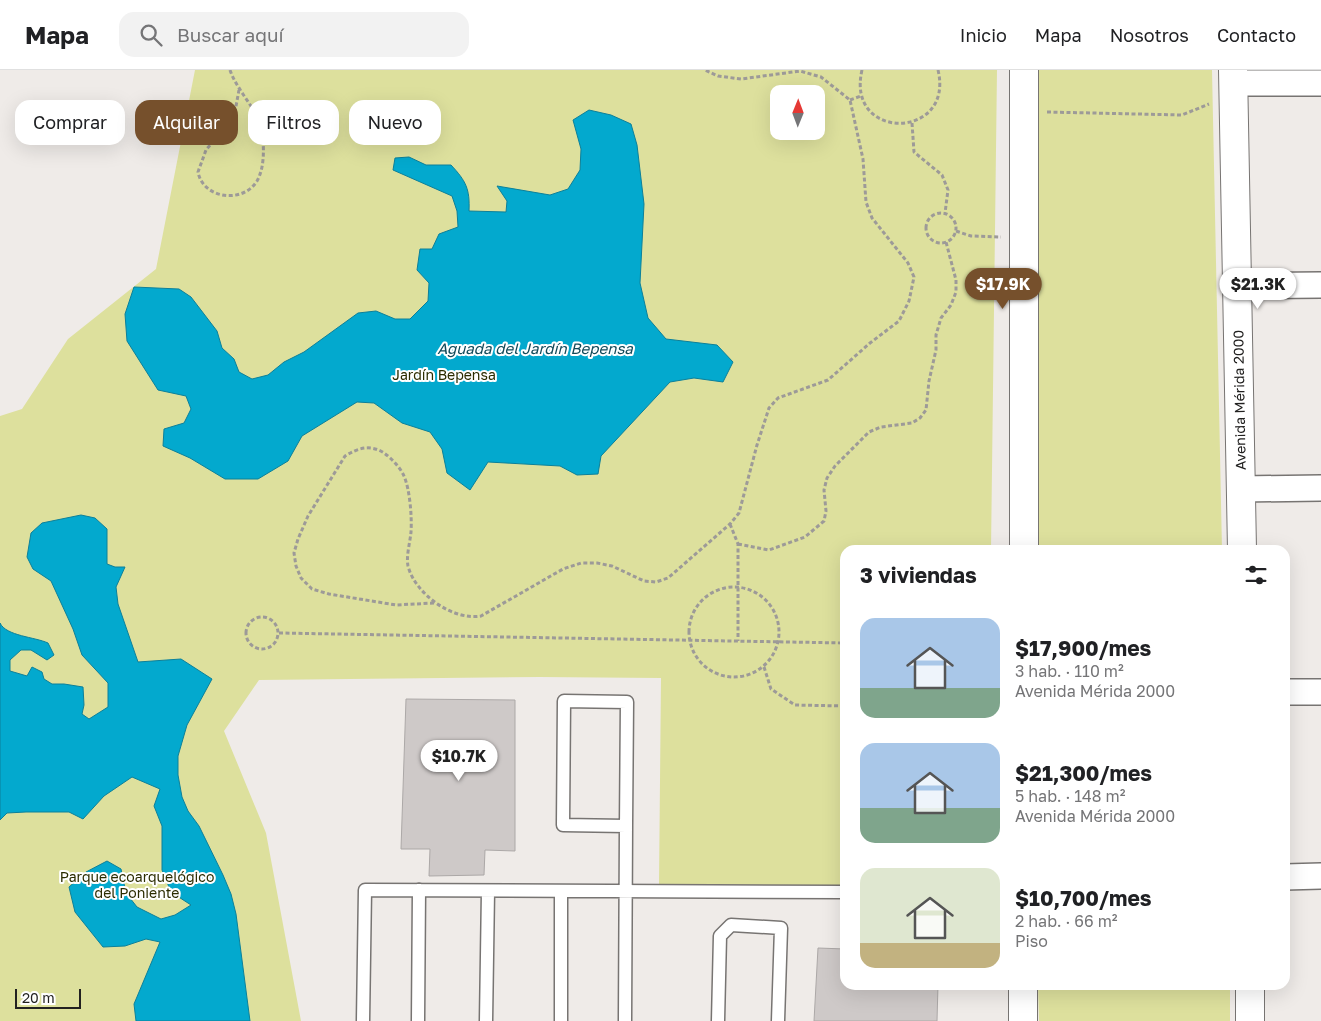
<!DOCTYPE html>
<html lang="es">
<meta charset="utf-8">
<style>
body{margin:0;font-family:"Golos Text",sans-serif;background:#f2f2f2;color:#202124;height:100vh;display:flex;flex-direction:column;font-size:19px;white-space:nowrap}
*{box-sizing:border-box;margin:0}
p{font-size:16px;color:#757577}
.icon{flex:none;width:28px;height:28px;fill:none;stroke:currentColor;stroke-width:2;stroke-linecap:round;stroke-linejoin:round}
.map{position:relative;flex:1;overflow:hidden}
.details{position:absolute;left:840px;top:475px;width:450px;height:445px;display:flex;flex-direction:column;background:#fff;border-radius:15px;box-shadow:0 5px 20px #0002}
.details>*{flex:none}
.banner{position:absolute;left:15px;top:30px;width:475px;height:45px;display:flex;gap:10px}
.needle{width:32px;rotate:1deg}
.tools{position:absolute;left:770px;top:15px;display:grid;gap:10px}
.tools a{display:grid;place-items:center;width:55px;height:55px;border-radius:10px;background:#fff;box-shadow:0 5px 20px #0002;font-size:25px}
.scale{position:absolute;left:15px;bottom:12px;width:66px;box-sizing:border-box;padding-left:5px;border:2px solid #222120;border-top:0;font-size:14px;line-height:18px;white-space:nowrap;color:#222120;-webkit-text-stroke:4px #fff;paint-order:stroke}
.price{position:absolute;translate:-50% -42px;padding:0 11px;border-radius:18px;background:#fff;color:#222;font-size:16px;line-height:32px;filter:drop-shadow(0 1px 2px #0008)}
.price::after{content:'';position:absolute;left:50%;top:30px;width:15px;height:11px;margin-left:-8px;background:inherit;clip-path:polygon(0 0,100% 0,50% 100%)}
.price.on{background:#76502c;color:#fff}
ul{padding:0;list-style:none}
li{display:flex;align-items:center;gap:15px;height:125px;padding:0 20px}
li span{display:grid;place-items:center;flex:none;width:140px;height:100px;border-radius:15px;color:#555}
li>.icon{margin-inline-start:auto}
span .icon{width:60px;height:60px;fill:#fffc;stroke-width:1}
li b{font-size:21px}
h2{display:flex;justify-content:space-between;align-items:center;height:60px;padding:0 20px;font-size:21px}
.chip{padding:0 18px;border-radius:15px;background:#fff;box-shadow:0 5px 20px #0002;font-size:18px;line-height:45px}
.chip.on{background:#76502c;color:#fff}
header{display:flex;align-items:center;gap:30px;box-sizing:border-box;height:70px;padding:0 25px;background:#fff;border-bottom:1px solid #e0e0e0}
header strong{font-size:24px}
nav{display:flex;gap:28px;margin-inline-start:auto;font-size:18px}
.search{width:350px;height:45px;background:#f2f2f2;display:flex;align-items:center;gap:12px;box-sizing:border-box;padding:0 18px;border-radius:15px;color:#757577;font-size:19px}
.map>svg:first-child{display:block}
.green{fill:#dde09d;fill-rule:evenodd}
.water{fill:#03a9ce;stroke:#0c809a}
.building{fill:#cec9c8;stroke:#aca8a7}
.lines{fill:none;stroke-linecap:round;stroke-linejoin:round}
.lane-casing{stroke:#777472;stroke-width:15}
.street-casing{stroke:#777472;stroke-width:28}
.secondary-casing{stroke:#777472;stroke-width:30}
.path{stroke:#9d9a98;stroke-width:3;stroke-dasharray:4 2.5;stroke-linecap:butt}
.lane{stroke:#fff;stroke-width:12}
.street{stroke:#fff;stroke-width:25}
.secondary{stroke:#fff;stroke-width:28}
.labels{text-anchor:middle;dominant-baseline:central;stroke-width:4;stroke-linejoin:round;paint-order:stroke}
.park-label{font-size:14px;fill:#2b2c00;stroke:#fff}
.street-label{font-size:14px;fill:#222120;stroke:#fff}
.water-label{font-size:15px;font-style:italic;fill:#114959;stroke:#fff}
</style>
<header>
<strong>Mapa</strong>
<div class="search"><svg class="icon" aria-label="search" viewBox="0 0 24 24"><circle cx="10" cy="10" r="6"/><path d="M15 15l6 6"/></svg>Buscar aquí</div>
<nav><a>Inicio</a><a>Mapa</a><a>Nosotros</a><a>Contacto</a></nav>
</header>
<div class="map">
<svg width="1321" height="951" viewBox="0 0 1321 951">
<rect width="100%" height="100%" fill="#efebe8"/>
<path class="green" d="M195,0h802l-6,480h-146v336l-186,-2 2,-206 -121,-1 -281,3 -35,51 42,102 35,188h-301v-605l22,-7 46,-70 88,-70zM779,24h37v37h-37z
M1034,0h178l10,480h-186z
M1038,915h192v36h-191z"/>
<path class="water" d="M589,40l22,5 20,9 6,21 7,59 -4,79 8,35 18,21 51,6 16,17 -10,20 -29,-4 -24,4 -69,74 -3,18 -21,1 -17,-9 -72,-4 -18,28 -23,-17 -5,-24 -12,-17 -28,-9 -28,-20 -17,-1 -55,34 -14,25 -30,18h-33l-35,-21 -27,-12 1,-17 20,-6 7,-14 -5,-13 -28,-6 -31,-49 -2,-27 9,-27 45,2 12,8 26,34 5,17 12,11 5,13 13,7 16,-4 16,-13 20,-10 54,-39 18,-2 19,8h15l18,-18 1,-18 -12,-13 3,-21h12l7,-15 19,-7 -1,-16 -5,-15 -59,-26 2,-12 14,-1 17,8h25c15,16 19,24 18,46l37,1 1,-11 -10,-15 53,9 18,-6 12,-19 1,-21 -8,-29z
M81,445l14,3 12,11v35l8,3h10l-9,20 2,17 20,58 43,-3 31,20 -25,46 -9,31v19l4,22 6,14 11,15 24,49 8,19 5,20 14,107h-114l-2,-17 26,-62 -14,-3 -21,7 -22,1 -28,-35 -6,-25 17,-15 21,-11 14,8 5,24 11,14 24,12 14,-4 16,-10 -20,-13 -9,-22v-44l-8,-20 6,-17 -28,-12 -28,19 -21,23 -14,-7h-43l-19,1 -7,7v-197c6,13 35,14 48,20l6,12 -7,5 -16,-10h-10l-11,10v11l17,5 5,-9 10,5 2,7 8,5h12l19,3 1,18 -2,9 7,5 19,-12v-24l-26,-28 -9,-26 -22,-48 -18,-12 -6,-12 4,-24 11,-10z"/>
<path class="building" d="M406,629l109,1v151l-30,-1 -1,25 -55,1 1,-27h-29z
M818,878l27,1v36h93l-1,36h-123z"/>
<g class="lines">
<defs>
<path id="lane" d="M564,631l63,1 -1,124 -63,-1z
M363,951l2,-131 480,2
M418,951l1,-131
M486,951l2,-130
M561,951v-130
M625,951l1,-195
M718,951l2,-85 11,-11 50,3 -3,93"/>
<path id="street" d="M1233,13h88
M1237,216l84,-1
M1241,419l80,-1
M1285,622h36
M1285,807l36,-1"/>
<path id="secondary" d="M1233,0l9,480
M1024,480v-480
M1250,915v36
M1023,951v-36"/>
</defs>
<use href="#lane" class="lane-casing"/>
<use href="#street" class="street-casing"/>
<use href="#secondary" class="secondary-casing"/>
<path class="path" d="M230,0c7,21 29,41 32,61 2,15 3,36 -5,50 -14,23 -54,18 -59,-9l8,-22 28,-33 5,-27
M862,0c-17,72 93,70 76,0
M850,30l11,-4
M1047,42l135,3 27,-11
M912,53l2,29 28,23 6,15 -3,23
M926 158a15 15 0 1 1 30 0a15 15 0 1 1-30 0Z
M956,161l15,5 30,1
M730,454l8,20v97
M738,474l31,6 36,-13 19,-16 2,-10 -2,-21 3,-12 8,-12 34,-34 12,-5 31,-4 8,-5 6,-8 3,-29 7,-31v-15l5,-17 10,-13 5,-13v-12l-10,-38
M689 562a45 45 0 1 1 90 0a45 45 0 1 1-90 0Z
M434,533l-38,2 -67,-11 -17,-5 -11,-11 -5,-12 -2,-13 4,-14 10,-23 37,-60c13,-8 25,-12 39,-3 7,5 16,14 20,23 6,14 8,41 7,56 -1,11 -5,24 -3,34 7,28 45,55 73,50l82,-47 18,-6h16l15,3 32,15 12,1 12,-4 62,-54 9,-11 18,-68 12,-37 9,-10 50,-18 42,-37 29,-22 10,-20 5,-24 -6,-14 -36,-45 -6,-16 -3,-43 -13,-59 -29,-23 -21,-6 -59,8 -23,-3 -13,-6
M246 563a16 16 0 1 1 32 0a16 16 0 1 1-32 0Z
M279,563l566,10
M764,597l7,22 24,16 50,1"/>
<use href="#lane" class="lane"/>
<use href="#street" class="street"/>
<use href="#secondary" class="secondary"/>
</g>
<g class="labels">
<g class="park-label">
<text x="444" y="304">Jardín Bepensa</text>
<text x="137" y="806">Parque ecoarquelógico<tspan x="137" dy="16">del Poniente</tspan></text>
</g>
<g class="street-label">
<text transform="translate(1239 330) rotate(-91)">Avenida Mérida 2000</text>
</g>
<g class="water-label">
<text x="535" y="278">Aguada del Jardín Bepensa</text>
</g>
</g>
</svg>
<div class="tools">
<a><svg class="needle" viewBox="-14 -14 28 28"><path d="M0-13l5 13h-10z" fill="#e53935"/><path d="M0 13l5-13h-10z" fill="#757577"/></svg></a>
</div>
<div class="scale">20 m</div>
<b class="price on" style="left:1003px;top:240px">$17.9K</b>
<b class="price" style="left:1258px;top:240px">$21.3K</b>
<b class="price" style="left:459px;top:712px">$10.7K</b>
<div class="banner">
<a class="chip">Comprar</a>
<a class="chip on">Alquilar</a>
<a class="chip">Filtros</a>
<a class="chip">Nuevo</a>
</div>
<section class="details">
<h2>3 viviendas<svg class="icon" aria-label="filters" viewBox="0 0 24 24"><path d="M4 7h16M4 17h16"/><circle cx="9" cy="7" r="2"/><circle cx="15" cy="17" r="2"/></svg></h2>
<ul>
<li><span style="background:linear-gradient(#a9c7e8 70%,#7fa58c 0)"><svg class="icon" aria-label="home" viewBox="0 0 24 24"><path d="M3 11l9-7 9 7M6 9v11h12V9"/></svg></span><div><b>$17,900/mes</b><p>3 hab. · 110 m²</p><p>Avenida Mérida 2000</p></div></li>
<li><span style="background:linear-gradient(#a9c7e8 65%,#7fa58c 0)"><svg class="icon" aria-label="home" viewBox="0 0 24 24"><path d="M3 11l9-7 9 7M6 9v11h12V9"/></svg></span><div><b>$21,300/mes</b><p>5 hab. · 148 m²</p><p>Avenida Mérida 2000</p></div></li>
<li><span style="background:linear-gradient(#dfe7d0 75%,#c2b280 0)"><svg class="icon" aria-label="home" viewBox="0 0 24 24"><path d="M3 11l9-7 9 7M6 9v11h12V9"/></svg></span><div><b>$10,700/mes</b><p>2 hab. · 66 m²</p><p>Piso</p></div></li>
</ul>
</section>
</div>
